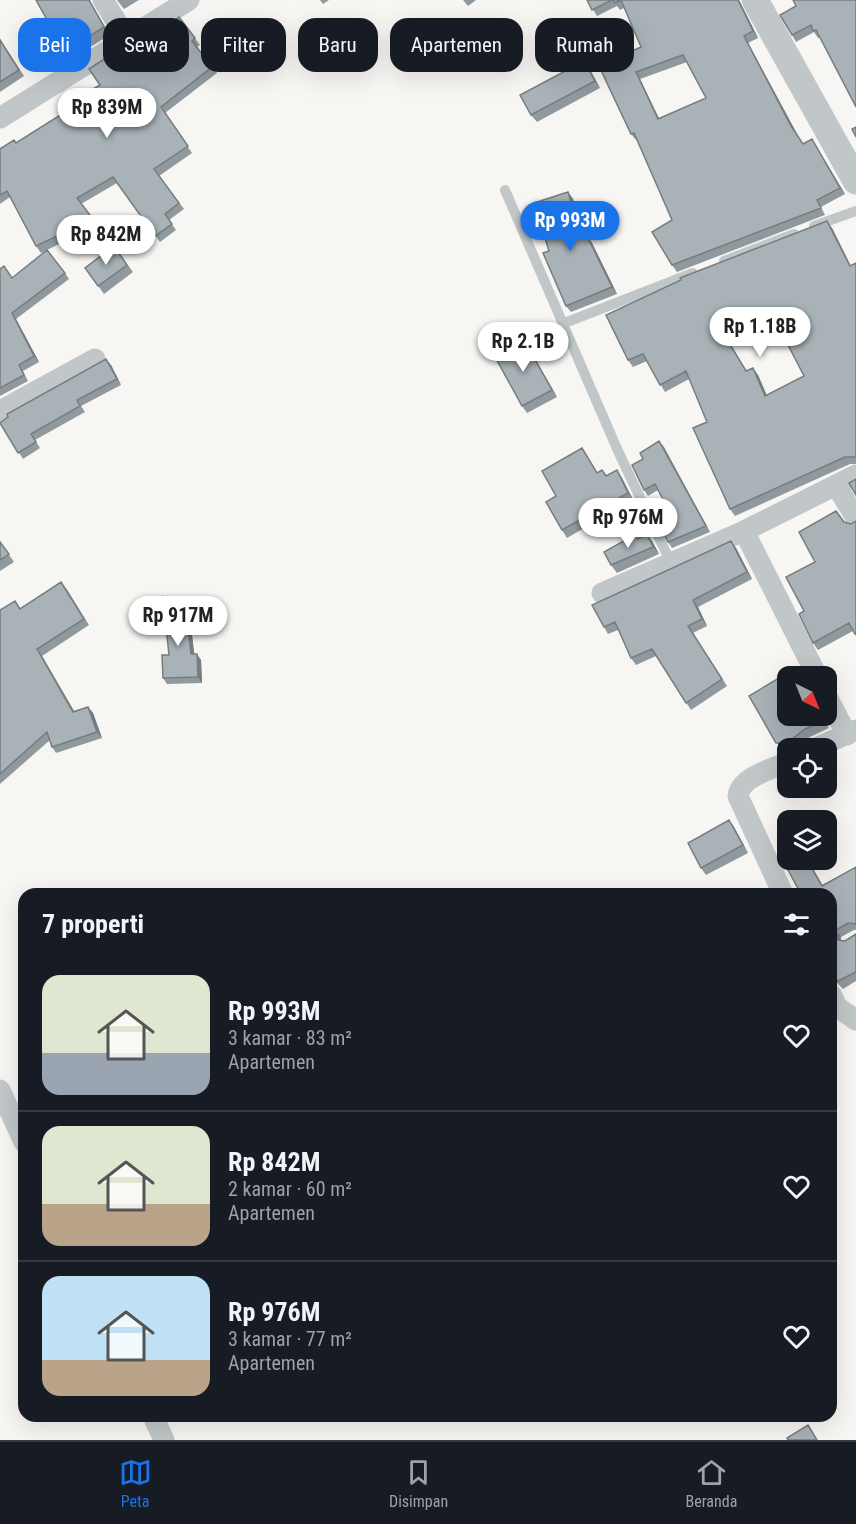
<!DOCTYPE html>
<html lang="id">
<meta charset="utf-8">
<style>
body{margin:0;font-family:"Roboto Condensed",sans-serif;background:#20242c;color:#f1f3f6;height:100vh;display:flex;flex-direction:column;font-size:22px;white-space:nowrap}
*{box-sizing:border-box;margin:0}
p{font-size:20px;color:#9ea1a6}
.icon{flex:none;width:33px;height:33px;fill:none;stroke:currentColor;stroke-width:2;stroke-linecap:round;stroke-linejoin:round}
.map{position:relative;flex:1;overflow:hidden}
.panel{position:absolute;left:18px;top:888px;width:819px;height:534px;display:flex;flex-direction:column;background:#171b24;border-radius:18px;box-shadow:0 6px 24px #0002}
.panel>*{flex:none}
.hud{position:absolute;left:18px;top:18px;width:820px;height:54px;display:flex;gap:12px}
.needle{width:39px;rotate:137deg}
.buttons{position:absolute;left:777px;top:666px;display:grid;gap:12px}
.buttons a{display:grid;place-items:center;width:60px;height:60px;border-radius:12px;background:#171b24;box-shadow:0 6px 24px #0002;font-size:30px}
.price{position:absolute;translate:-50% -51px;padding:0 14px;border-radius:21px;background:#fff;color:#222;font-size:20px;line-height:39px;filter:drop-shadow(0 2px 3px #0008)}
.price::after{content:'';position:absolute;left:50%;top:36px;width:18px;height:14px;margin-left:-9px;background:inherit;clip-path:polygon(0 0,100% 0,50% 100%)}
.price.current{background:#1a73e8;color:#fff}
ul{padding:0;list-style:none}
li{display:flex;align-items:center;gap:18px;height:150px;padding:0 24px}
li+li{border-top:2px solid #363941}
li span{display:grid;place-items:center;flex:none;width:168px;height:120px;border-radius:18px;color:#555}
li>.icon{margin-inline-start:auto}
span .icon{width:72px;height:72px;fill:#fffc;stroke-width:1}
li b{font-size:26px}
h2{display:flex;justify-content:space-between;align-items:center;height:72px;padding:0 24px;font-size:26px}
.chip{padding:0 21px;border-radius:18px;background:#171b24;box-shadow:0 6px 24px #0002;font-size:21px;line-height:54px}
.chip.current{background:#1a73e8;color:#fff}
.menu{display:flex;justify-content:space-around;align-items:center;height:84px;border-top:2px solid #363941;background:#171b24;font-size:16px;color:#9ea1a6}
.menu a{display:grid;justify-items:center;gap:3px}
.menu .current{color:#1a73e8}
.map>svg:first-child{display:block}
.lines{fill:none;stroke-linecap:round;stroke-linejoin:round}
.service{stroke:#c1c7c9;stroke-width:10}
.minor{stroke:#c1c7c9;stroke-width:21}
.tertiary{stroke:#c1c7c9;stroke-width:27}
.wall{fill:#90999d;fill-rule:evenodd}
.shaded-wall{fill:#767d80}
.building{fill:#a8b2b7;stroke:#767d80;stroke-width:1.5;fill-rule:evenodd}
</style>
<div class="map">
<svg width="856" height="1440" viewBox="0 0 856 1440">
<rect width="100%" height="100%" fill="#f7f6f3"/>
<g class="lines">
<path class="service" d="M505,190l113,261 53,112
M814,226l42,-15
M724,261l70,-27
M562,324l131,-51"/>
<path class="minor" d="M103,0l23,37
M0,118l189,-118
M0,411l95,-52
M836,485l20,33
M744,531l73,145
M602,593l142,-62 112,-56
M826,695l21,40
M816,748l40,-18
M783,894l-45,-98c2,-19 34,-27 50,-34
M831,994l6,13 19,13
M0,1090l24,52
M153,1416l11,24"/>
<path class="tertiary" d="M755,0l101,181"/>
</g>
<path class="wall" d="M36,0h55l-1,1 20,34 -40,24 -5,-7z
M117,0h22l-15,9z
M320,0h9l-6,4z
M463,0h13l-8,6z
M587,0h152l19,38 -10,5 48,89 7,12 13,2 29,48 -24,13 4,8 -148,57 -5,-7v-45l-35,-80h-1l-5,-6 -32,-68 42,-19 -17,-39 -4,2 -3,-4 -20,10zM687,62l19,36 -47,20 -19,-39z
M856,0l-36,37 -2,1 -4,-6 -18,10 -4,-7 4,-29z
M179,17l21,28 -3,2 20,26 -52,40 27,40 -33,23 25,33 -15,11 7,10 -16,12 -43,-59 -36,21 16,21 -56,28 -5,-7 -26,-49 -10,7v-55l16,-6 54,-34 30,-24 24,-34 20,-7z
M0,39l24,37 -24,16z
M589,68l11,20 -63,34 -6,-7z
M568,192l5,7 11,38 3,-1 5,7 25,51 -46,18 -5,-6 -17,-55z
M832,228l19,38 5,-3v201h-6l-115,52 -5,-7 -23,-87 -18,-43 -24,13 -18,-31 -14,6 -5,-7zM775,320l29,56 -37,20 -9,-21 -12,-5 -15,-25z
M114,246l19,26 -29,22 -19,-26z
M0,269l12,9 53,-5 4,6 -53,40 23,43 -16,9 5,10 -28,15z
M529,348l28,49 -30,16 -5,-7z
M111,365l10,20 -40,21 4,6 -50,28 5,8 -17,11 -23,-36z
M659,441l51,91 -38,16 -4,-6 6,-21 -16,-31 -10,6 -4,-6 -1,-31z
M582,448l15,25 10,3 15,2 11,22 -66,38 -5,-8 -6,-34z
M856,521v115l-3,-5 -35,19 -5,-7 -9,-32 11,-49 29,-40 7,2z
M639,539l13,2 7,13 -42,19 -6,-8z
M731,541l5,7 16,31 -54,28 9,19 -14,7 34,53 -36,24 -35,-54 -20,9 -5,-7 -13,-28 -10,4 -4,-7z
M0,542l14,20 -14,9z
M66,588l23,37 -47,31 32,55 14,-4 5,6 9,25 -46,15 -4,-6 -2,-7 -50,44v-174l20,-1z
M191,626l3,28 7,6 1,23 -35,1 -4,-6 6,-23z
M794,669l5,7h-11v40h34l7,12 -19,9 -15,11h-7v3h-6l-33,-55z
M729,820l5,7 14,26 -42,22 -5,-7z
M808,860l14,25 34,-18v63h-2l-13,7 -1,3 5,1 11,-7v47l-13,8 -6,-6 -6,-9 -30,-80z"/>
<path class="shaded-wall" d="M738,0h1l19,38 -5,-7z
M744,36l4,7 48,89 -5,-6z
M584,61l5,7 11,20 -5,-7z
M636,72l4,7 22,47 -4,-7z
M812,139l4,7 29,48 -5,-6z
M568,192l5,7 14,46 -5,-7z
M827,221l5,7 22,45 -4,-7z
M587,236l5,7 25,51 -5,-7z
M12,313l4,6 23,43 -5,-6z
M524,340l5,8 28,49 -5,-7z
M106,359l5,6 10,20 -4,-6z
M753,368l5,7 12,28 -5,-7z
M659,441l5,6 46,85 -4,-6z
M617,470l5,8 11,22 -5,-7z
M647,534l5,7 7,13 -6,-7z
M731,541l5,7 16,31 -5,-7z
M693,600l5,7 9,19 -5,-7z
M187,620l4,6 4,34 -4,-6z
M37,649l5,7 36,62 -5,-6z
M197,654l4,6 1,23 -4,-6z
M88,707l5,6 9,25 -5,-6z
M729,820l5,7 14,26 -5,-8z
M807,860h1l19,33 -5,-7z
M836,930l5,7 -1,6 -5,-7z"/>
<path class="building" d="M36,0h53l15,27 -39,25z
M587,0h25l-20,10z
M613,0h125l15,31 -9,5 47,90 12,18 9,-5 28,49 -23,12 4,8 -149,57 -20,-33 20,-12 -38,-87 -3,1 -32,-68 42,-19 -20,-47 -6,3zM683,55l23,43 -48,21 -22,-47z
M793,0h63v107l-40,-77 -3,1 -2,-6 -19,10 -12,-20 16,-9z
M179,17l16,21 -3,3 20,26 -51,40 27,39 -34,23 25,34 -14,11 7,10 -17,12 -42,-59 -36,21 16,21 -57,27 -29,-55 -7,4v-46l14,-9 2,3 54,-34 -3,-5 33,-19 -11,-16 32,-21 2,4 17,-13 4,5z
M0,40l19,30 -19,12z
M584,61l11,20 -64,34 -11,-20z
M856,127v10l-4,-8z
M568,192l14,46 5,-2 25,51 -46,19 -23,-53 6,-2 -15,-48z
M827,221l23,45 6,-3v194h-11l-115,52 -37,-81 14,-6 -21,-51 -26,14 -17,-31 -15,6 -22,-45 75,-35 -1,-2zM771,312l33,64 -39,20 -12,-28 -7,3 -20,-33z
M114,246l13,19 -29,21 -13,-18z
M47,250l18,23 -53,40 22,43 -15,9 5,10 -24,13v-119l4,-3 8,12z
M524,340l28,50 -30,16 -28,-51z
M106,359l11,20 -40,21 3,6 -49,28 5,8 -18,11 -18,-30 8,-6 -1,-3z
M659,441l47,85 -38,16 -7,-14 13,-7 -19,-37 -11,6 -12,-25 11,-6 -3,-6z
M582,448l15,25 5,-3 4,6 11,-6 11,23 -66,37 -16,-28 10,-6 -14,-25z
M856,479v16l-7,-12z
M836,511l8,11 7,2 5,-3v112l-1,1 -6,-11 -36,20 -14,-29 5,-3 -18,-34 29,-15 -16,-30z
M636,534l2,5 9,-5 6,13 -42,18 -7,-13z
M731,541l16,31 -54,28 9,19 -14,7 34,53 -36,24 -34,-54 -21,9 -16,-36 -11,5 -12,-22z
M0,542l9,12 -9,6z
M61,582l23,37 -47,30 36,63 15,-5 9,25 -45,15 -5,-15 -47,42v-164l15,-9 5,8z
M163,597l24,23 4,34h6l1,23 -35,1 -1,-23h7z
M794,669l4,7h-10v40h33l3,5 -19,8 -18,14h-11l-27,-47z
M729,820l14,25 -42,23 -13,-25z
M788,851v9h19l15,26 34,-19v58v-1l-8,-1 -12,7 -1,6 3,4 7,1 11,-7v38l-18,9 -7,-7v-80h-30l-21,-39z
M808,1425l9,15h-29l-1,-2z"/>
</svg>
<div class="buttons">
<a><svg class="needle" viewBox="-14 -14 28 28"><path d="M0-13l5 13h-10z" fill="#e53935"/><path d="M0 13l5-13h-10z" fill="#9ea1a6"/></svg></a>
<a><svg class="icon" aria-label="locate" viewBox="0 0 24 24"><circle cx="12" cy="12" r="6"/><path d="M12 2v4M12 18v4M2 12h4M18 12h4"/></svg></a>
<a><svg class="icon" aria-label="layers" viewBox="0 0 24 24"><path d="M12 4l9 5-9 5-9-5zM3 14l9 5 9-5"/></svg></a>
</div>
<b class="price" style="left:107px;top:139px">Rp 839M</b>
<b class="price current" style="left:570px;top:252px">Rp 993M</b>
<b class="price" style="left:106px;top:266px">Rp 842M</b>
<b class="price" style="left:760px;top:358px">Rp 1.18B</b>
<b class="price" style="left:523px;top:373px">Rp 2.1B</b>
<b class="price" style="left:628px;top:549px">Rp 976M</b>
<b class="price" style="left:178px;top:647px">Rp 917M</b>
<div class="hud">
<a class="chip current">Beli</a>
<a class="chip">Sewa</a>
<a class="chip">Filter</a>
<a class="chip">Baru</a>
<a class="chip">Apartemen</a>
<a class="chip">Rumah</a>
</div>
<section class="panel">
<h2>7 properti<svg class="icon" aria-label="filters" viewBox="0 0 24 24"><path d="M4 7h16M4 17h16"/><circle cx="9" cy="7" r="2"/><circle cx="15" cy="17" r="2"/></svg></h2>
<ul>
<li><span style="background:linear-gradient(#dfe7d0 65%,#9aa5b1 0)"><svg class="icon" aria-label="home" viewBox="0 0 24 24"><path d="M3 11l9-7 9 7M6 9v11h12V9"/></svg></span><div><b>Rp 993M</b><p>3 kamar · 83 m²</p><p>Apartemen</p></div><svg class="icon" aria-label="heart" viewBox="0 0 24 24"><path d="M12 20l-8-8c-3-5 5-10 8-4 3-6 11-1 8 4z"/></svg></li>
<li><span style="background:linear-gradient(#dfe7d0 65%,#b9a48a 0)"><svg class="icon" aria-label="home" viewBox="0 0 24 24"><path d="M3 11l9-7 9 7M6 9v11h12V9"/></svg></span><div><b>Rp 842M</b><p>2 kamar · 60 m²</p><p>Apartemen</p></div><svg class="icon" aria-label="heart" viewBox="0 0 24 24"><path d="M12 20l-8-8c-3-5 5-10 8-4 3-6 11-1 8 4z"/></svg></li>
<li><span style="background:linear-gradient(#bfe0f5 70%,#b9a48a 0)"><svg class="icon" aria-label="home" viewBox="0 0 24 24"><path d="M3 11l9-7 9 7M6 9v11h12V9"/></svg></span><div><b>Rp 976M</b><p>3 kamar · 77 m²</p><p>Apartemen</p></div><svg class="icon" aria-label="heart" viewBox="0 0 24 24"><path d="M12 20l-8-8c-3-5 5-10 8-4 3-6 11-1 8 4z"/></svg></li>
</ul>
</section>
</div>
<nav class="menu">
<a class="current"><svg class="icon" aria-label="map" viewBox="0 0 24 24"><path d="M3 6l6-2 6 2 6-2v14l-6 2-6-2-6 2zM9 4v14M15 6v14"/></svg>Peta</a>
<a><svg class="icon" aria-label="saved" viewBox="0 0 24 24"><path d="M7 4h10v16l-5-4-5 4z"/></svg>Disimpan</a>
<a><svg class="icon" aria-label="home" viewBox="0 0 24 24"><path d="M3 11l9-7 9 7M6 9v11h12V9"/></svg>Beranda</a>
</nav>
